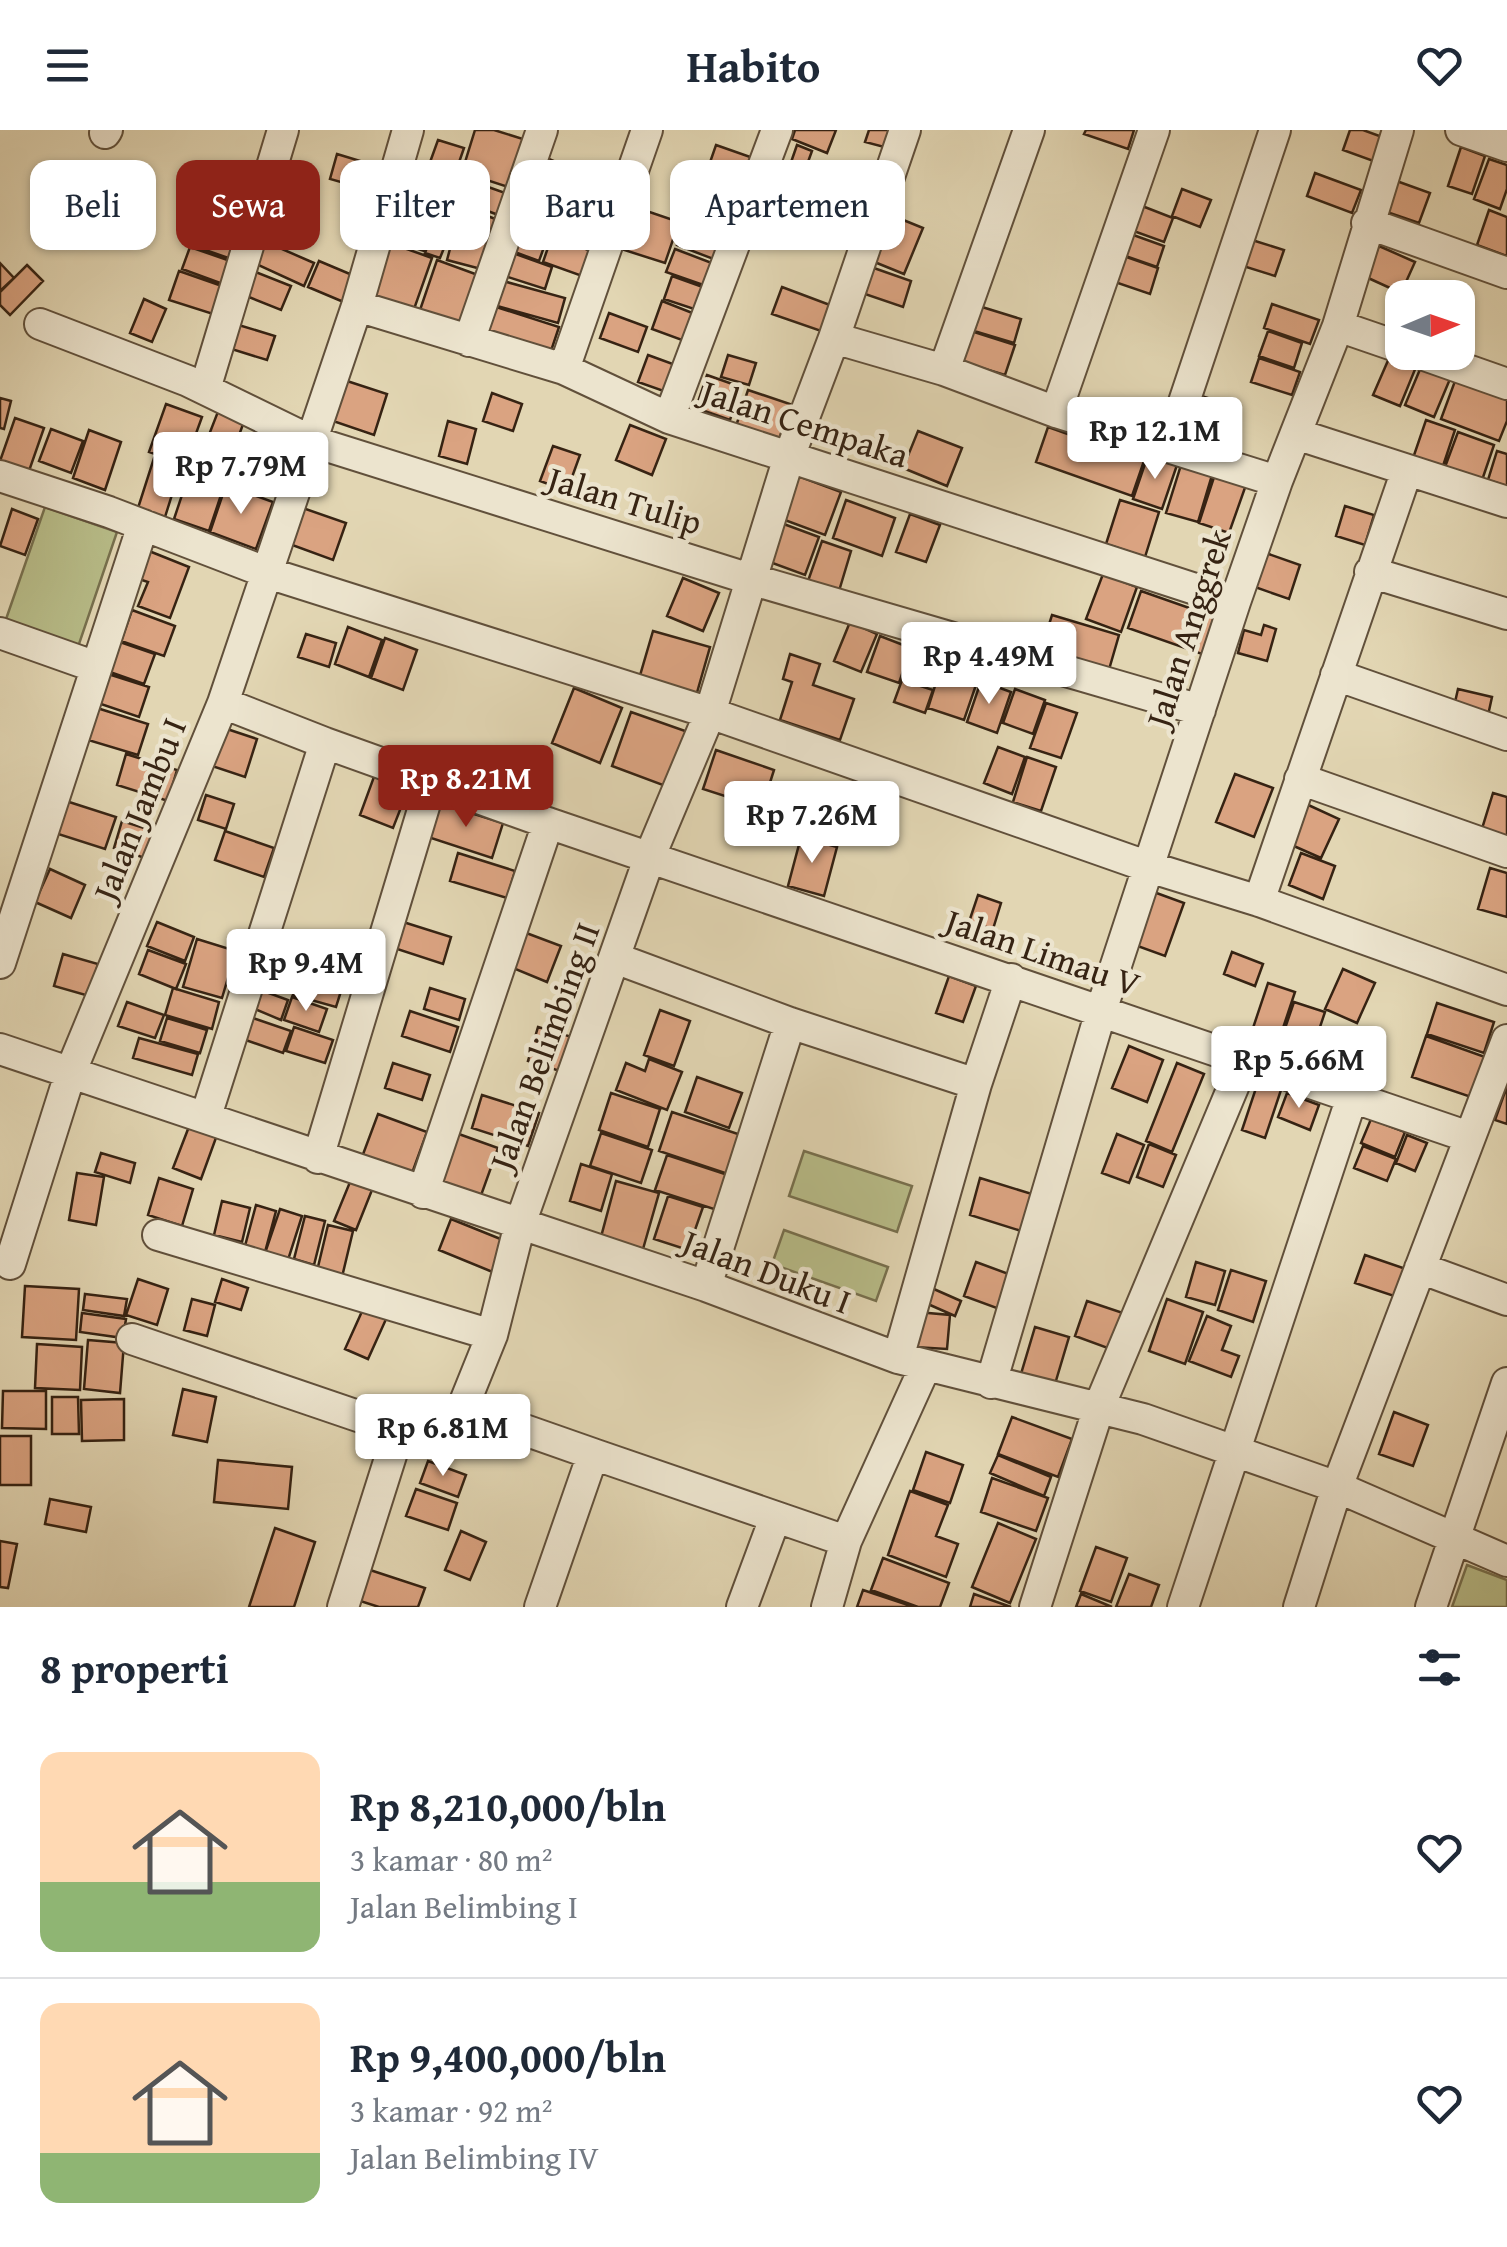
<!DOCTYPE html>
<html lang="id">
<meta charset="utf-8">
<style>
body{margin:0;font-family:"Gentium Book Plus",serif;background:#f6f6f7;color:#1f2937;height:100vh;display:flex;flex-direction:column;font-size:38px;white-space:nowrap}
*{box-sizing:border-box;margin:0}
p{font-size:32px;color:#747a83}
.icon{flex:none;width:55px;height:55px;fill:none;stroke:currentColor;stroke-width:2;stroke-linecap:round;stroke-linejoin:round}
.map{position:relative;height:1477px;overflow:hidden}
.drawer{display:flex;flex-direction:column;background:#fff;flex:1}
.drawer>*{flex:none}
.top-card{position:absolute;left:30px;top:30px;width:1000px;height:90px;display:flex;gap:20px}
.needle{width:65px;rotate:88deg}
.fabs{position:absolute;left:1385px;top:150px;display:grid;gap:20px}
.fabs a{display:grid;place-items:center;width:90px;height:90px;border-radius:20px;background:#fff;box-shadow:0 2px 8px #0004;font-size:50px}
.price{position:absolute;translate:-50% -85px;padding:0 22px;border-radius:10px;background:#fff;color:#222;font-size:32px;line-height:65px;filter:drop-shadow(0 2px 5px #0008)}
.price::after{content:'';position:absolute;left:50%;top:60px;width:30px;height:22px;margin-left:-15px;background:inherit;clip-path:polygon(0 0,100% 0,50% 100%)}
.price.active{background:#8f2418;color:#fff}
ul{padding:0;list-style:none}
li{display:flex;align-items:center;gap:30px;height:250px;padding:0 40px}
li+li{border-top:2px solid #e0e1e3}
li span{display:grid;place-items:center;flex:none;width:280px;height:200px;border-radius:20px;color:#555}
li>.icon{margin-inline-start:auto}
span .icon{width:120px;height:120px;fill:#fffc;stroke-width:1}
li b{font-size:42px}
h2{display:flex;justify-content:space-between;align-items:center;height:120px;padding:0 40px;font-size:42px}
.tag{padding:0 35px;border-radius:20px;background:#fff;box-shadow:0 2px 8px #0004;font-size:35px;line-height:90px}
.tag.active{background:#8f2418;color:#fff}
header{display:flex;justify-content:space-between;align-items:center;height:130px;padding:0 40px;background:#fff;font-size:45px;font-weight:700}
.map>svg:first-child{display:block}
.green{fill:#b8bd89;stroke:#77704e;stroke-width:2.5}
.building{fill:#daa381;stroke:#362313;stroke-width:2.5}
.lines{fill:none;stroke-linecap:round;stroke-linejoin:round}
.minor-casing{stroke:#61503b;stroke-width:34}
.minor{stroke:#ece4ce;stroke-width:30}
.labels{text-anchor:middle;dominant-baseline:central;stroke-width:9;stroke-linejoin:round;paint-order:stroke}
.street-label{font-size:35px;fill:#362313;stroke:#ece4ce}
</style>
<header><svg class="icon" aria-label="menu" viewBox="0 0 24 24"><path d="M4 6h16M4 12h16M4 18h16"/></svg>Habito<svg class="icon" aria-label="heart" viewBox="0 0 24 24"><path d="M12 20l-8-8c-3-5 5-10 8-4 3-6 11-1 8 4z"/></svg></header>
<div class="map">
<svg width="1507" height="1477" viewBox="0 0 1507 1477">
<rect width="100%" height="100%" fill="#e2d6b3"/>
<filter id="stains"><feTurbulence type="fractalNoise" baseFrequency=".002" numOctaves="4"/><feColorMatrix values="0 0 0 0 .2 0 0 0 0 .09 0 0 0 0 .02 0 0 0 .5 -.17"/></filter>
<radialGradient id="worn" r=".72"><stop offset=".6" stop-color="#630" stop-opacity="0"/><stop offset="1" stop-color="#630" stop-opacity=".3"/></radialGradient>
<path class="green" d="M45,377l72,25 -39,115 -73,-25z
M804,1021l108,35 -15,46 -108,-36z
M784,1100l104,37 -12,34 -104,-37z
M1467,1435l40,15v27h-55z"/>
<path class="building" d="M475,0h19l29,9 -15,48 -46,-15z
M795,0h41l-9,23 -35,-14z
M869,0h24l-5,18 -23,-6z
M1086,0h48l-6,19 -44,-15z
M1350,0h13l22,8 -9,24 -33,-12z
M438,10l26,8 -9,26 -26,-9z
M716,15l40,14 -10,27 -39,-15z
M797,15l15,6 -8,22 -15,-5z
M1461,17l24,9 -13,38 -24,-8z
M337,24l53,16 -7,24 -53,-15z
M544,27l31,13 -24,61 -30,-12z
M1489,29l18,6v24l-7,20 -26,-10z
M426,36l30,10 -8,26 -30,-11z
M1315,43l46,17 -9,23 -45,-17z
M460,47l48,17 -7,22 -48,-18z
M1391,49l39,14 -11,30 -38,-13z
M407,59l38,13 -6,20 -39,-13z
M1182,59l29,11 -11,27 -28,-11z
M451,72l47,18 -8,21 -47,-18z
M1137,74l36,14 -9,24 -36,-13z
M629,75l50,17 -14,41 -50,-16z
M806,78l53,14 -7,27 -53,-14z
M1489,80l18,7v39l-30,-11z
M568,84l30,12 -9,21 -30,-12z
M891,85l32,13 -19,46 -32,-13z
M407,86l26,10 -9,25 -27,-9z
M199,91l49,17 -8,24 -49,-17z
M685,92l40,15 -9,23 -39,-15z
M520,96l28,10 -9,25 -27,-10z
M434,98l16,5 -10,25 -15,-5z
M1125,102l39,14 -7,21 -40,-14z
M454,104l34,9 -7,26 -34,-9z
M552,106l39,15 -9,25 -39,-14z
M1252,110l32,10 -9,26 -32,-10z
M266,112l48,21 -10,23 -48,-22z
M390,113l42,15 -19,54 -42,-15z
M1379,116l36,16 -14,31 -35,-16z
M190,117l49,17 -8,23 -49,-18z
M675,119l42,16 -8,22 -43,-15z
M513,123l39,14 -7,22 -40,-13z
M1118,124l40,14 -8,26 -41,-14z
M437,130l41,15 -17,50 -41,-15z
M319,131l38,16 -11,26 -38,-16z
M0,133l14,15 -14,13z
M27,135l16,16 -33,34 -10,-10v-13z
M871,137l40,14 -8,26 -41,-14z
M179,141l43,15 -9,28 -44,-14z
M253,141l38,15 -10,24 -37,-15z
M672,146l42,15 -8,22 -42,-14z
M503,151l62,17 -7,25 -61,-17z
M782,157l48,18 -9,26 -49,-17z
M144,169l22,10 -14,33 -22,-9z
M662,171l38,15 -10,27 -38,-14z
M1272,174l47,16 -9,24 -46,-16z
M490,175l69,22 -10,30 -68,-22z
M982,177l39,12 -7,24 -40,-12z
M609,183l38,14 -9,25 -38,-14z
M232,193l43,13 -8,24 -42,-13z
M971,201l44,14 -10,30 -43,-13z
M1268,201l34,12 -8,25 -35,-12z
M648,225l33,12 -9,27 -34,-12z
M728,225l28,8 -7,22 -28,-8z
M1390,226l26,11 -16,39 -27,-11z
M1259,228l41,14 -8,23 -41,-13z
M1421,237l29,12 -16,38 -29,-12z
M707,245l34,12 -11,33 -34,-12z
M347,251l40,13 -13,41 -41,-14z
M1455,251l52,19v21l-8,20 -58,-22z
M748,260l42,14 -11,36 -43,-14z
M492,263l30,11 -9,27 -30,-10z
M1198,265l33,10 -14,45 -33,-11z
M0,268l11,3 -7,28 -4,-1z
M166,274l36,13 -17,47 -36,-12z
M219,279l26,10 -10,27 44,18 -11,27 -70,-28z
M15,288l29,10 -15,43 -29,-10z
M1426,290l29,10 -15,45 -29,-11z
M448,291l28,8 -9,35 -28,-8z
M630,295l36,14 -14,36 -36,-15z
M1048,297l96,34 -12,35 -96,-34z
M51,299l32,12 -12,32 -32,-12z
M89,300l32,12 -16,48 -32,-12z
M918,301l44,17 -15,38 -44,-18z
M1458,302l36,13 -15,44 -37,-14z
M553,316l27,9 -13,36 -27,-10z
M1497,321l10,3v32l-19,-6z
M1148,325l29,10 -15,44 -29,-10z
M154,328l27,8 -16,51 -27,-9z
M1181,335l31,10 -14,47 -32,-9z
M1216,341l31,11 -18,51 -30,-10z
M189,344l35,12 -15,45 -35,-12z
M798,346l43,16 -16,43 -43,-16z
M226,355l47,17 -17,47 -46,-17z
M846,370l49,18 -13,38 -49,-18z
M1120,370l39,12 -14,45 -39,-13z
M297,376l49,17 -13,37 -49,-18z
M1345,376l29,9 -9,30 -29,-9z
M12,379l26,10 -13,36 -25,-9z
M910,384l30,11 -14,37 -30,-10z
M781,393l38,14 -14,38 -38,-14z
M822,411l29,10 -12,40 -31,-10z
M144,419l45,18 -19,51 -32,-12 10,-24 -15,-5z
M1263,422l37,13 -11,34 -37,-13z
M1103,444l34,13 -16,45 -35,-13z
M683,448l36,15 -16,38 -36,-15z
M1141,461l74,26 -13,37 -74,-26z
M132,480l43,16 -11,30 -43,-15z
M1052,485l67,20 -11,38 -68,-20z
M850,492l27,12 -16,38 -27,-11z
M1264,495l12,4 -9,32 -29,-8 6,-23 17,5z
M348,497l34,13 -13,37 -34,-13z
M653,501l57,16 -14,49 -57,-17z
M306,504l30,9 -7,24 -31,-10z
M880,506l31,12 -12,35 -32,-11z
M385,508l32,12 -14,40 -32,-12z
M117,511l38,13 -11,30 -37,-13z
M790,524l30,10 -7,21 41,14 -14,41 -60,-20 12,-38 -9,-3z
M940,540l37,12 -13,38 -36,-12z
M105,543l44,14 -10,30 -44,-15z
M902,550l31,10 -8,23 -31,-11z
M981,551l30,11 -14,41 -30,-11z
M574,558l48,20 -22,55 -48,-20z
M1015,559l30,11 -12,34 -30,-11z
M1458,559l34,8 -5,23 -34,-9z
M1046,573l31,10 -16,45 -31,-10z
M97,578l51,16 -10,31 -50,-15z
M631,582l57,20 -20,55 -56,-21z
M224,598l33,11 -12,38 -33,-11z
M998,617l27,10 -13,37 -28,-11z
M716,620l58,20 -12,38 -59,-19z
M126,624l51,16 -9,31 -51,-16z
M1027,627l29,10 -15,44 -28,-9z
M375,644l34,13 -16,41 -33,-13z
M1235,644l38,14 -19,49 -38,-15z
M1493,663l14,4v42l-26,-7z
M206,665l28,9 -8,25 -28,-9z
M66,671l50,16 -11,32 -50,-16z
M439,673l64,20 -11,35 -64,-21z
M1304,673l35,16 -18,39 -34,-15z
M122,691l38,12 -9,27 -37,-12z
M225,701l49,17 -10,29 -49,-17z
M801,707l36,10 -13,49 -36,-10z
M458,723l57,18 -8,27 -57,-17z
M1301,723l34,13 -12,33 -34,-14z
M1490,738l17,5v44l-29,-8z
M50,739l35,16 -14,33 -36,-16z
M1151,761l33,12 -19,53 -33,-12z
M978,765l23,8 -8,26 -24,-7z
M400,791l51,16 -8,27 -52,-17z
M157,792l37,15 -9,24 -38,-15z
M521,801l40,15 -14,36 -39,-16z
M197,809l39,12 -14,47 -39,-11z
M310,818l42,12 -7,26 -43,-12z
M148,820l38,14 -10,25 -37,-15z
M1232,822l31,12 -8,22 -31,-12z
M63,824l35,10 -9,32 -35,-10z
M1343,839l32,14 -18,40 -32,-14z
M299,845l43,13 -6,19 -43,-12z
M949,846l27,10 -13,36 -27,-9z
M1268,853l27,9 -21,63 -27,-9z
M173,858l46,14 -7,27 -47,-14z
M255,858l33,12 -7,20 -33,-14z
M430,858l35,11 -6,21 -35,-11z
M292,867l35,12 -8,23 -35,-12z
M127,872l37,13 -9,23 -37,-12z
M1294,872l31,10 -14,42 -31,-11z
M1437,873l57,19 -10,31 -57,-19z
M660,880l30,11 -16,45 -30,-11z
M410,881l48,16 -8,25 -48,-16z
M241,884l50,17 -8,22 -49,-17z
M167,888l40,12 -7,23 -40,-12z
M294,897l39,13 -8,23 -39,-12z
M538,897l34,10 -9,35 -35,-11z
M1426,906l59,21 -14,40 -59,-20z
M139,908l59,16 -6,21 -59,-17z
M1129,916l34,14 -16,42 -35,-14z
M649,929l33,13 -15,38 -51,-20 10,-27 19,8z
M393,933l37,12 -8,25 -37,-12z
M1177,933l27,11 -32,78 -26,-11z
M697,947l45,16 -13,35 -44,-16z
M1258,952l23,8 -16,48 -23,-8z
M1507,956v38l-12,-4z
M611,963l49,16 -12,38 -49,-17z
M1287,963l32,12 -9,25 -32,-13z
M482,965l57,18 -11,33 -56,-18z
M672,982l75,25 -13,39 -75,-25z
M378,984l49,18 -16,44 -49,-19z
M1371,989l34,13 -10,25 -34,-14z
M190,994l27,11 -16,44 -28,-11z
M456,1003l42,15 -19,53 -42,-15z
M601,1003l51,17 -11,33 -51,-17z
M1117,1004l27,11 -15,38 -27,-10z
M1407,1005l20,8 -12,28 -19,-8z
M1149,1014l27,11 -13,32 -26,-10z
M1363,1016l33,13 -9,22 -33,-13z
M101,1023l34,10 -5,20 -35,-11z
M667,1025l64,21 -11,35 -65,-21z
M581,1034l31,10 -11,37 -31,-10z
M77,1043l27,4 -8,48 -27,-5z
M159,1048l34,11 -11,37 -34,-11z
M980,1048l52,16 -11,37 -51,-16z
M616,1051l43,12 -16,56 -42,-12z
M350,1052l22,8 -16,40 -22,-9z
M668,1066l35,11 -15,43 -34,-11z
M222,1071l28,7 -8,34 -28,-7z
M256,1075l20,6 -11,41 -20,-6z
M280,1079l22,7 -14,44 -23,-7z
M305,1086l20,5 -11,44 -20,-6z
M451,1089l57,23 -13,31 -56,-23z
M328,1095l25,6 -11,46 -25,-6z
M1365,1125l41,14 -9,28 -42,-14z
M976,1132l38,14 -12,34 -38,-14z
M1196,1132l29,9 -10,34 -29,-8z
M1231,1140l35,11 -13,41 -35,-12z
M138,1149l30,10 -11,36 -31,-10z
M222,1149l26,9 -7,22 -26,-8z
M25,1156l54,3 -3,51 -54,-3z
M927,1156l34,15 -6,15 -34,-15z
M85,1164l42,5 -3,17 -41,-6z
M192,1169l23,6 -8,31 -23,-6z
M1167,1169l36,13 -18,52 -36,-13z
M1087,1171l39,13 -13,36 -38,-14z
M364,1177l23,10 -19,42 -23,-10z
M917,1182l33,3 -3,34 -33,-2z
M82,1183l44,6 -3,19 -43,-6z
M1207,1186l24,10 -9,24 17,6 -8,21 -42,-16z
M1035,1197l34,10 -17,57 -34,-10z
M88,1210l36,3 -4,50 -36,-4z
M37,1214l45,3 -2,43 -45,-2z
M183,1259l33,8 -9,45 -34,-7z
M3,1261h43v38l-44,-1z
M52,1267h26l1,37h-27z
M124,1269v41l-42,1 -1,-41z
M1394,1282l34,13 -15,41 -34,-12z
M1012,1287l60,22 -14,38 -60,-23z
M0,1306h31v49h-31z
M926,1322l37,13 -13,38 -37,-13z
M998,1325l53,22 -7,19 -54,-23z
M218,1330l74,7 -4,42 -74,-7z
M428,1331l38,14 -8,22 -38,-14z
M992,1348l56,20 -12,33 -55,-19z
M416,1359l41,14 -9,27 -42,-14z
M910,1361l38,14 -12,31 22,8 -12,33 -58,-22z
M50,1369l41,8 -5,25 -41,-8z
M998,1393l38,16 -26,64 -38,-16z
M275,1398l40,14 -21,65h-45z
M461,1401l25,11 -16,38 -25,-10z
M0,1411l17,3 -9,44 -8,-1z
M1096,1417l31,11 -16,44 -31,-11z
M883,1428l66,25 -9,24h-22l-47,-17z
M367,1439l58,19 -7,19h-39l-22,-7z
M1129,1444l30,11 -8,22h-35z
M863,1460l51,17h-57z
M974,1464l37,13h-41z
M1081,1464l31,13h-36z"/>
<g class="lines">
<defs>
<path id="minor" d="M1461,0l46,16
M105,3l2,-3
M1367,93l140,50
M357,176l207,63 105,49 566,184
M40,194l148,57 123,60 439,138 450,131
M1338,196l64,22
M834,208l110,32 112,42 221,69
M469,211l73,-211
M1416,222l91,32
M564,239l83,-239
M944,240l85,-240
M205,259l78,-259
M1056,282l98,-282
M669,288l108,-288
M1296,304l211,68
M1169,317l106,-317
M0,346l109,36 159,61 442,140 439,154 110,34 248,89
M1370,442l137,42
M0,503l96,34
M1336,545l171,60
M223,573l102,40 223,80 921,314
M1300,649l207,73
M1259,771l148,-431
M615,828l175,65 186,61
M0,833l143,-438
M0,919l706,237 192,72 245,61 194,68 170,74
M206,986l119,-373
M318,1028l114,-378
M423,1063l125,-370
M158,1105l334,100
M10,1134l61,-193 152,-368 134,-397 51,-176
M1420,1138l87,32
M706,1156l84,-263
M132,1209l267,91
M898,1228l78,-274 35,-105
M991,1253l110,-372 134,-409 42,-121 61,-155 60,-196
M462,1278l131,46
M846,1411l79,-174
M343,1477l56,-177 40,9 13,-5 40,-99 28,-111 130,-368 60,-143 79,-256 45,-119 71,-208
M540,1477l53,-153 253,87 -19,66
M742,1477l33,-89
M1035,1477l64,-200 145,-346
M1183,1477l169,-510
M1299,1477l38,-120 170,-447
M1431,1477l76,-224"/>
</defs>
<use href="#minor" class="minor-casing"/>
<use href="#minor" class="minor"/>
</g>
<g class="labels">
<g class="street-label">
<text transform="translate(805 293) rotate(18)">Jalan Cempaka</text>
<text transform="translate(625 370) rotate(17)">Jalan Tulip</text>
<text transform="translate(1188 498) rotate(-72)">Jalan Anggrek</text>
<text transform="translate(139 679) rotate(-68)">Jalan Jambu I</text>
<text transform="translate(1043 822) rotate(19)">Jalan Limau V</text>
<text transform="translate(544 916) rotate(-70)">Jalan Belimbing II</text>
<text transform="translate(767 1141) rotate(21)">Jalan Duku I</text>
</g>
</g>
<rect width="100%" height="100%" filter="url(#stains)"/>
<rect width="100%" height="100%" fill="url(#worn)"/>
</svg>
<div class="fabs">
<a><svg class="needle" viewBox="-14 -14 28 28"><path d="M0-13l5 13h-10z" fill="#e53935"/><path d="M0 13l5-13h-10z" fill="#747a83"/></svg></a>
</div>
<b class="price" style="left:1155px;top:352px">Rp 12.1M</b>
<b class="price" style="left:241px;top:387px">Rp 7.79M</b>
<b class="price" style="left:989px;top:577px">Rp 4.49M</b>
<b class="price active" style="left:466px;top:700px">Rp 8.21M</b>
<b class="price" style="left:812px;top:736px">Rp 7.26M</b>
<b class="price" style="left:306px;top:884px">Rp 9.4M</b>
<b class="price" style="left:1299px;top:981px">Rp 5.66M</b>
<b class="price" style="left:443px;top:1349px">Rp 6.81M</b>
<div class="top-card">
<a class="tag">Beli</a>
<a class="tag active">Sewa</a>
<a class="tag">Filter</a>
<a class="tag">Baru</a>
<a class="tag">Apartemen</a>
</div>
</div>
<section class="drawer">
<h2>8 properti<svg class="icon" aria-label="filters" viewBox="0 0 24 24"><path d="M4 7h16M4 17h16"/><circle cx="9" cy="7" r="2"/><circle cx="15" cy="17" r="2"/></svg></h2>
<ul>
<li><span style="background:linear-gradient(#ffd9b3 65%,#8fb573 0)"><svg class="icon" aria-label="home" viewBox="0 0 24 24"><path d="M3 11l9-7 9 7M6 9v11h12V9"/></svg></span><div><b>Rp 8,210,000/bln</b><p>3 kamar · 80 m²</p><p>Jalan Belimbing I</p></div><svg class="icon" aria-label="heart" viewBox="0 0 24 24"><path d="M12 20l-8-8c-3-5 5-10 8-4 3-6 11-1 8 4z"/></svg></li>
<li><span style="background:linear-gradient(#ffd9b3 75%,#8fb573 0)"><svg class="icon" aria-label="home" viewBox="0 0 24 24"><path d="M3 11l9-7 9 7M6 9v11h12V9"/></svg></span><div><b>Rp 9,400,000/bln</b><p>3 kamar · 92 m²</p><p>Jalan Belimbing IV</p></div><svg class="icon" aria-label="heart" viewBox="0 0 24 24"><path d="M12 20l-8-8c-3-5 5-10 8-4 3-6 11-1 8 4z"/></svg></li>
</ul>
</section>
